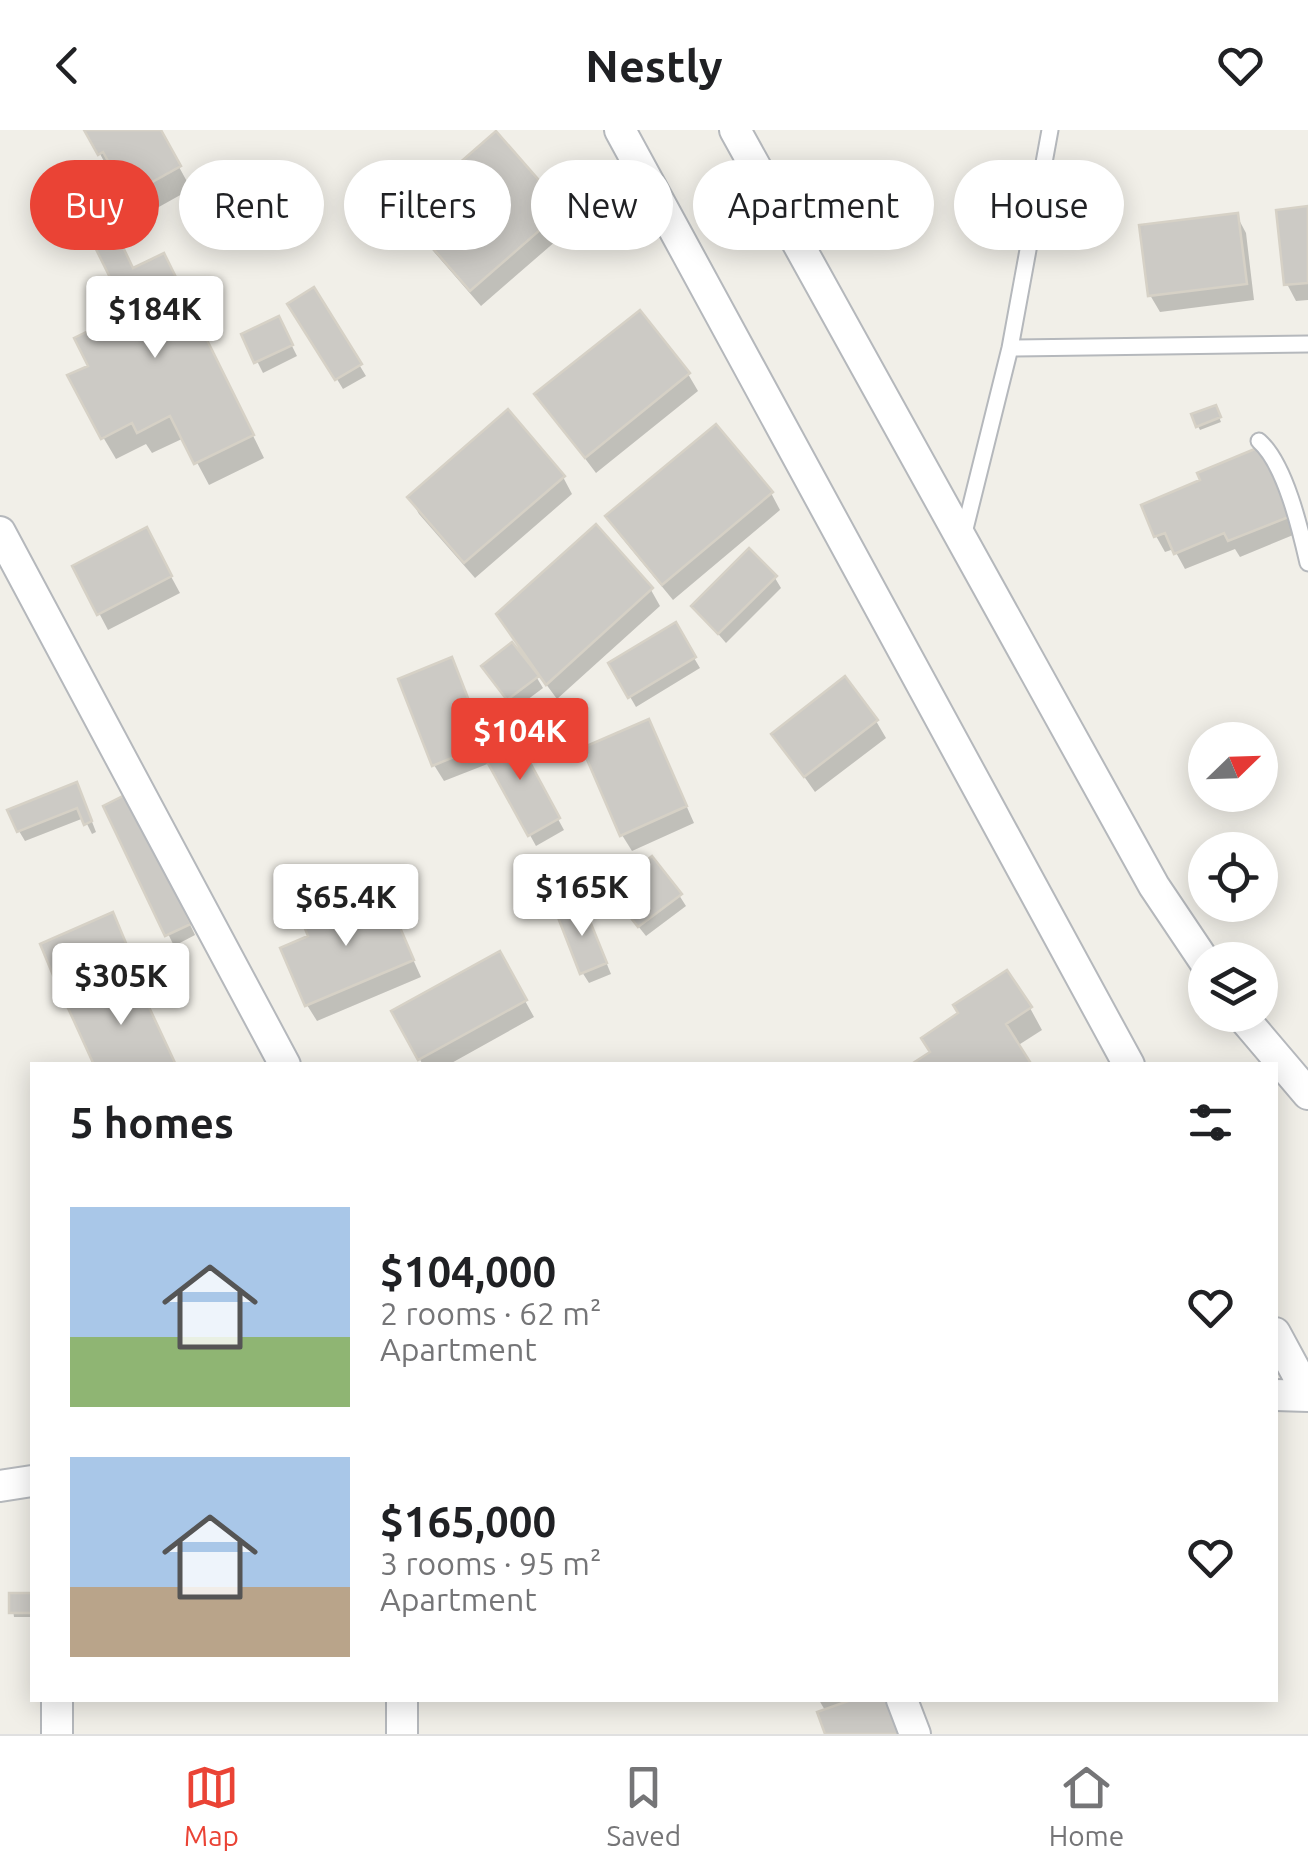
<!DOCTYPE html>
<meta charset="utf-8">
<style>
body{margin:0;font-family:Ubuntu,sans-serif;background:#f2f2f2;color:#202124;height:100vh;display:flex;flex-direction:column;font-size:38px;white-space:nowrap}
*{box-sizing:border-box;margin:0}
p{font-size:32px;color:#757577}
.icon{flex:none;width:55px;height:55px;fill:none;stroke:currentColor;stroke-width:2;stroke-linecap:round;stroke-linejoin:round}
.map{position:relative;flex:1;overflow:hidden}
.details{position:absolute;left:30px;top:932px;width:1248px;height:640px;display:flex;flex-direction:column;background:#fff;border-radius:0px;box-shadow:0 5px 25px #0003}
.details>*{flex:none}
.guide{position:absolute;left:30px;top:30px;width:1250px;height:90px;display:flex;gap:20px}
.needle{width:65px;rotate:67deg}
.controls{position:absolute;left:1188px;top:592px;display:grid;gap:20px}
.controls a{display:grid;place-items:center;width:90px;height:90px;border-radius:50%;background:#fff;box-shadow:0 5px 25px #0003;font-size:50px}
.price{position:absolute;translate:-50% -85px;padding:0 22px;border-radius:10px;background:#fff;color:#222;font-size:32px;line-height:65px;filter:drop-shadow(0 2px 5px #0008)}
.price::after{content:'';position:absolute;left:50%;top:60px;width:30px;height:22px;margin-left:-15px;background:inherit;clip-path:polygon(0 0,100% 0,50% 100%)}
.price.current{background:#ea4335;color:#fff}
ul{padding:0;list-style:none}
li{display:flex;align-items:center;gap:30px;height:250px;padding:0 40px}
li span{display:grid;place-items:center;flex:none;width:280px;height:200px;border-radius:0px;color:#555}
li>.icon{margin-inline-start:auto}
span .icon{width:120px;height:120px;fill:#fffc;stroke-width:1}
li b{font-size:42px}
h2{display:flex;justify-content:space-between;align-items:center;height:120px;padding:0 40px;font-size:42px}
.chip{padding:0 35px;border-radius:45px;background:#fff;box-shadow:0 5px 25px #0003;font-size:35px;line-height:90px}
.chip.current{background:#ea4335;color:#fff}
header{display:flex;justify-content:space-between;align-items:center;height:130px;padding:0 40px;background:#fff;font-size:45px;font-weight:600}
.tab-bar{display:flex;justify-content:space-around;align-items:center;height:140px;border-top:2px solid #e0e0e0;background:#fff;font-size:28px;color:#757577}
.tab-bar a{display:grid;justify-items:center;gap:5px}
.tab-bar .current{color:#ea4335}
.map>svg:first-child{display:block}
.shadow{fill:#0003;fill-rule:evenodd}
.building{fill:#cccac5;stroke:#d6d1c6;stroke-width:2.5}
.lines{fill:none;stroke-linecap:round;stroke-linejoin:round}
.lane-casing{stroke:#b5b8bc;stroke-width:19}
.street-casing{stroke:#b5b8bc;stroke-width:34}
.lane{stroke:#fff;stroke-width:15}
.street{stroke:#fff;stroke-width:30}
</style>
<header><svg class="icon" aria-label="back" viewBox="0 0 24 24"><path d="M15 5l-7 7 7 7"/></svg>Nestly<svg class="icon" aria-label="heart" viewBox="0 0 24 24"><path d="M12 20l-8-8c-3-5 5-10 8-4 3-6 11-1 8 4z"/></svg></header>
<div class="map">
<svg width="1308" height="1604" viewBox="0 0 1308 1604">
<rect width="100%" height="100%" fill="#f1efe8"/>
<path class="shadow" d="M87,0h72l32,59 -50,28 -24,-44 -5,3z
M496,5l66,76 10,16 -91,79 -66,-76 -10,-17z
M1308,79v91l-12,1 -9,-17z
M1237,86l9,17 8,67 -94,12 -10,-17z
M176,148l88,180 -55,27 -25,-47 -32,15 -6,-9 -30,15 -13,-22 -12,-70 39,-53z
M314,160l52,86 -23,13 -52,-85z
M284,200l13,26 -34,17 -19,-38z
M688,244l10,17 -102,82 -59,-78z
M1217,282l4,10 -21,8 -2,-4z
M1261,319l37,84 -58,24 -5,-8 -50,20 -11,-20 -9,3 -9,-16 47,-54z
M563,347l9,17 -97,84 -56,-64 -9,-16z
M771,363l9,17 -107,90 -55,-67 -10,-16z
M155,417l25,46 -72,37 -9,-17z
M775,448l6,10 -55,55 -32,-37z
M651,460l9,16 -103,93 -17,-23 -3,2 6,10 -28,21 -24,-32 39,-7z
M675,496l25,42 -64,39 -25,-43z
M451,531l37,86 24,-12 52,95 -28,16 -46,-83 -46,18 -10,-16z
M876,591l10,17 -71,54 -41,-58z
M657,609l37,84 -62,28 -10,-16z
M82,666l14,36 -4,2 -8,-16 -59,23 -6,-10z
M106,677h28l61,128 -21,11z
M679,765l7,11 -40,30 -28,-35z
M386,770l35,77 -104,44 -10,-16 50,-93z
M588,788l23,56 -22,9 -7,-11z
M118,796l12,28 -38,16 11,24 72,71h-78l-19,-59 -11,-24 -6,2 -6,-10zM83,845l11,23 -7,4 -12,-24z
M499,824l35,63 -86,48h-25l-29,-53z
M1030,878l12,22 -25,16 13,19h-115z
M11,1465h21v22h-18z
M819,1570h29l1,3 10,-3 -31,34 -2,-22z"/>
<path class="building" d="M84,0h77l20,36 -54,30 -24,-44 -5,3z
M496,1l68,78 -94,82 -68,-78z
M1308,76v77l-24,2 -8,-75z
M1238,83l9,71 -99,12 -9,-71z
M112,94l21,44 31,-15 90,182 -60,29 -24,-48 -33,17 -5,-10 -31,16 -34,-64 21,-9 -14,-28 53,-26 -38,-77z
M314,157l48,77 -27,16 -48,-76z
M640,180l50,63 -105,85 -51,-64z
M279,186l14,29 -39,18 -13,-29z
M1216,275l5,12 -25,10 -5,-13z
M508,279l57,67 -101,87 -57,-66z
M716,294l57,68 -111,93 -57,-69z
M1262,316l29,70 -63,25 -4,-8 -50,21 -9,-21 -11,4 -13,-32 59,-25 -3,-7z
M596,394l57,64 -107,97 -50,-71z
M147,397l25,49 -75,39 -25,-49z
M749,418l28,28 -59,58 -27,-28z
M676,492l20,35 -68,41 -20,-35z
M512,512l27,34 -32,24 -26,-34z
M452,527l34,87 -54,22 -34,-87z
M845,546l33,44 -74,57 -33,-43z
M649,589l38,87 -67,30 -38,-88z
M513,601l47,87 -32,18 -48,-87z
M77,652l15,39 -8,4 -7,-17 -60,24 -10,-22z
M129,663l62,131 -26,12 -62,-130z
M652,726l30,38 -44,33 -29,-37z
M387,767l27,63 -109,46 -25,-58 28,-12 -7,-17 51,-21 5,11z
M583,774l24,59 -27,11 -23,-59z
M113,782l13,31 -73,32 -13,-31z
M500,821l27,49 -109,60 -27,-49z
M90,830l12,28 -13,6 -13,-27z
M1007,840l25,37 -26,17 26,41h-122l20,-13 -9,-14 37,-25 -5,-8z
M77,846l10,20 -14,6 -9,-19z
M135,847l41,88h-82l-26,-57z
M9,1463h23v20h-23z
M851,1570h42l12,34h-80l-8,-22z"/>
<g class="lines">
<defs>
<path id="lane" d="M1010,218l298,-4
M1259,311c26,23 41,87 49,122
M963,407l47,-189 40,-218"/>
<path id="street" d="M620,0l509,935
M735,0l419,756 51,76
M0,402l285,533
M1241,885l67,79
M1275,1203l33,61
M1275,1265l33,1
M0,1356l32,-5
M902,1570l13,34
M57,1604v-34
M402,1604v-34"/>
</defs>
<use href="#lane" class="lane-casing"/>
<use href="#street" class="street-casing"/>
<use href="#lane" class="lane"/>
<use href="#street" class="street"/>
</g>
</svg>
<div class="controls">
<a><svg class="needle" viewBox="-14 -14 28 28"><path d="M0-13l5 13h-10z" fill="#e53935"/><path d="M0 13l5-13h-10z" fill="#757577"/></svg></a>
<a><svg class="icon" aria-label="locate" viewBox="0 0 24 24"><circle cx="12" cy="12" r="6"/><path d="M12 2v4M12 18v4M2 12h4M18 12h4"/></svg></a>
<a><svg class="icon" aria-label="layers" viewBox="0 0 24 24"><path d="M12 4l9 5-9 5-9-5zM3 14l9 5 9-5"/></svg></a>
</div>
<b class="price" style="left:155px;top:231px">$184K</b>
<b class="price current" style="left:520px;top:653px">$104K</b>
<b class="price" style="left:582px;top:809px">$165K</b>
<b class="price" style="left:346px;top:819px">$65.4K</b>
<b class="price" style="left:121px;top:898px">$305K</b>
<div class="guide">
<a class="chip current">Buy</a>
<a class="chip">Rent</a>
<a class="chip">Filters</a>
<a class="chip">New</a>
<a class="chip">Apartment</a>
<a class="chip">House</a>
</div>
<section class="details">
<h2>5 homes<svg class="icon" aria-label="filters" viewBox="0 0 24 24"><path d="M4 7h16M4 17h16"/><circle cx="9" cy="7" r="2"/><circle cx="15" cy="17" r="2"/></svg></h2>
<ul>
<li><span style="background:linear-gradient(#a9c7e8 65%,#8fb573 0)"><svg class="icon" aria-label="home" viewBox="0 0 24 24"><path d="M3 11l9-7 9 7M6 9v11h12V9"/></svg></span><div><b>$104,000</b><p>2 rooms · 62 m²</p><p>Apartment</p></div><svg class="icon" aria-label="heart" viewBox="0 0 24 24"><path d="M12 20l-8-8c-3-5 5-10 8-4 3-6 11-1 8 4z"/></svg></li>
<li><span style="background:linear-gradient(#a9c7e8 65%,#b9a48a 0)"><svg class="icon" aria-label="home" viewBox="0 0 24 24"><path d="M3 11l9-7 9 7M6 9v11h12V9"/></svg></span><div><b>$165,000</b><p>3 rooms · 95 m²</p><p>Apartment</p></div><svg class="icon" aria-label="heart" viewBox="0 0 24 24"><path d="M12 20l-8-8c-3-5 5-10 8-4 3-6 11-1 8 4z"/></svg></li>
</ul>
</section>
</div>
<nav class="tab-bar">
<a class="current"><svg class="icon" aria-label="map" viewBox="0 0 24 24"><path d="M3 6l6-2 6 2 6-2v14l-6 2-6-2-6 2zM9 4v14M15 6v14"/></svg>Map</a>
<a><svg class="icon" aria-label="saved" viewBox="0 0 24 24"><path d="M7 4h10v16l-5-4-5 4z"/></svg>Saved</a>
<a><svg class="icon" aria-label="home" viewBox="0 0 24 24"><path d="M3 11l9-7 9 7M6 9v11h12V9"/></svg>Home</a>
</nav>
